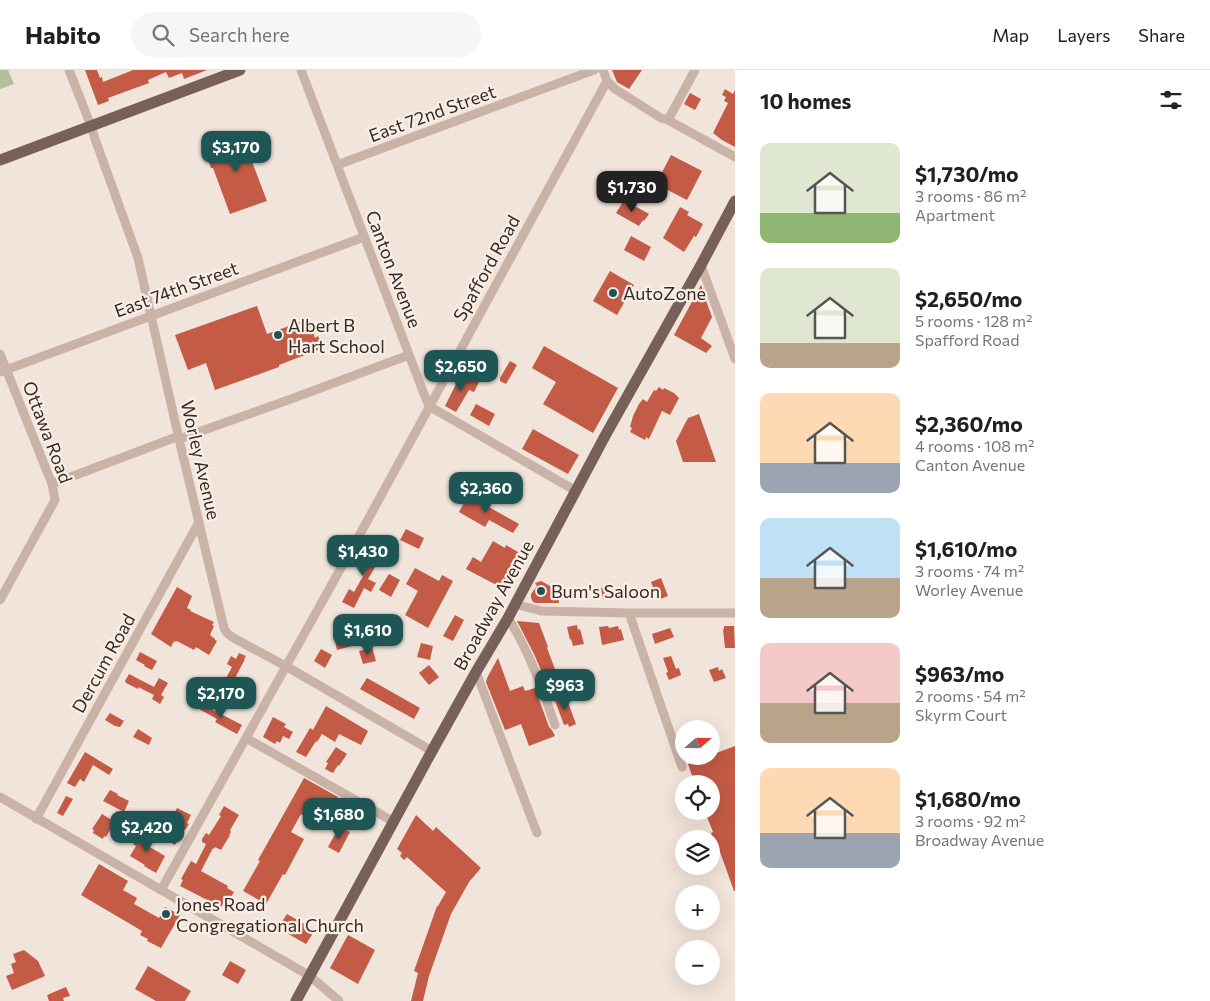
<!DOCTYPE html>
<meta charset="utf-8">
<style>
body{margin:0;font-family:Commissioner,sans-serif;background:#f6f6f6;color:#202124;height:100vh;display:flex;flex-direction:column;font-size:19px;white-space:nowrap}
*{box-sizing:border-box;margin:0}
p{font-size:16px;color:#757577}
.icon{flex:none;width:28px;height:28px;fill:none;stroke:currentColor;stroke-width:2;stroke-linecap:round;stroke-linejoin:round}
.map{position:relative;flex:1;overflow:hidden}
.sheet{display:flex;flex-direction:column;background:#fff;width:475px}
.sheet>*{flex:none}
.needle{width:32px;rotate:70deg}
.controls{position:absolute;left:675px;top:650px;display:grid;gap:10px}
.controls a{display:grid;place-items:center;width:45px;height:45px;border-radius:50%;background:#fff;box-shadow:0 5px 20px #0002;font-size:25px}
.price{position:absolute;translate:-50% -42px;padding:0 11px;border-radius:10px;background:#1e5555;color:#fff;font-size:16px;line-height:32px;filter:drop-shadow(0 1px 2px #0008)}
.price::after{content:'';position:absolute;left:50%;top:30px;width:15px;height:11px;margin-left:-8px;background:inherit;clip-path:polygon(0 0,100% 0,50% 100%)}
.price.active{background:#222;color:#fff}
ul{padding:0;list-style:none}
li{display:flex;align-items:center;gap:15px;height:125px;padding:0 25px}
li span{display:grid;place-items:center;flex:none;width:140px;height:100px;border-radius:10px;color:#555}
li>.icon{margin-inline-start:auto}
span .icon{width:60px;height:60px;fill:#fffc;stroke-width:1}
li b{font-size:21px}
h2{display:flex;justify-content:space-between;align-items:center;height:60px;padding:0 25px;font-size:21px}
header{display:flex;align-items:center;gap:30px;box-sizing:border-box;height:70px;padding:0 25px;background:#fff;border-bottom:1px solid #e0e0e0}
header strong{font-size:24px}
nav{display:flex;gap:28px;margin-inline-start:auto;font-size:18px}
.search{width:350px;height:45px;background:#f6f6f6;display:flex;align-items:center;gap:12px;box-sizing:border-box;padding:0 18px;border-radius:28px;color:#757577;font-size:19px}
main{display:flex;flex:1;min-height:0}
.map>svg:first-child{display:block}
.green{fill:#b6bf9a}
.building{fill:#c35b46}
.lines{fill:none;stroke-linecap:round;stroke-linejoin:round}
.minor{stroke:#c8b3a6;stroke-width:9}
.major{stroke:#766058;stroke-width:11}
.poi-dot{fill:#1e5555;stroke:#f9efe6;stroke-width:2}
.labels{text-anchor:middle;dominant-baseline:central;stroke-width:4.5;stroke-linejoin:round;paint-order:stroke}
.street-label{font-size:18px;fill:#352a27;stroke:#f9efe6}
.poi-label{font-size:18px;fill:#352a27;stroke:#f9efe6;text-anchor:start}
</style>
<header>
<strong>Habito</strong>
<div class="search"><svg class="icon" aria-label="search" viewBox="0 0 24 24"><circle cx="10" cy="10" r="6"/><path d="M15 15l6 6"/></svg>Search here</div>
<nav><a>Map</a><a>Layers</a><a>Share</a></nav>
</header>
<main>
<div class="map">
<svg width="735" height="931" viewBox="0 0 735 931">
<rect width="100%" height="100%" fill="#f1e4da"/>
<path class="green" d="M0,0h8l6,14 -14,5z"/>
<path class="building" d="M85,0h12l3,8 2,-1 1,5 30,-12h74l-23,9 -2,-6 -13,5 -3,-6 -18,8 1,3 -41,15 1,3 -11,4z
M612,0h30l-13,19 -12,-7z
M725,19l8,5 2,-4v57l-13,-7 -9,-7 15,-30 -4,-2 2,-4 -4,-2z
M690,23l11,6 -6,11 -11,-6z
M245,62l8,21 -4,1 18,47 -37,13 -17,-46h-2l-8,-21z
M671,85l31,16 -15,29 -31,-16z
M624,130l25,14 -5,7 -1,-1 -4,6 -23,-13z
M680,137l9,5 -2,3 16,9 -7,13 -2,-1 -10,16 -21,-14z
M631,166l20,11 -7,14 -20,-11z
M610,201l24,14 -17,30 -24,-14z
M701,215l4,10h-1l8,22 -11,21 11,8 -6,7 -32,-18z
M257,236l10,28 41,-15 7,19 3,-2 5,12 -44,17v2l-64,23 -9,-27 -18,7 -13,-35z
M544,276l74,42 -25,45 -50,-29 13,-22 -24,-14z
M510,291l7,4 -11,19 -6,-3v-3z
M463,303l16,9 -5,10 -5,-2 -13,22 -11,-6 16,-32 1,1z
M659,317l4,3 1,-2 10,5 5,5 -9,17 -8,-4 -13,28 -3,-2 -1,3 -15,-8 2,-4 -2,-1 3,-11 6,-12 4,-5 4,3 7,-12 2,1z
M476,334l19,10 -6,12 -19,-11z
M699,344l17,48h-33l-7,-21 12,-23z
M533,359l46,26 -11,19 -46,-25z
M466,424l53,30 -6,9 -24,-13 -4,7 -26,-15 6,-11 -2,-1z
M406,459l18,9 -5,11 -19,-9z
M493,471l12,7 1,-3 19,11 -13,22 -1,-1 -7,12 -38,-20 7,-12 8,5z
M366,478l16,9 -4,7h-1l-9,15 8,4 -5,9 -7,-4 -10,20 -12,-6 7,-13 5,3 12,-21 -12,-7 5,-8 2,2z
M415,498l24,13 3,-6 11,6 -25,47 -23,-13 13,-24 -12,-7z
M389,504l11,6 -9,17 -12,-7z
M661,508l7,18 -10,4 -7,-18z
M541,511l20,11v7h-2v4h-23l-3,-1 -2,-4v-4l6,-8 -2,-3z
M177,517l15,9 -5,12 4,2 -1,1 24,11 -2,3 2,1 -4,9 5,4v1l2,1 -8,14 -13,-8 -2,3 -17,-9 -1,1 -2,-1 -3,6 -20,-13z
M612,517v8h-2v3l-7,1 -2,-11z
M455,545l9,5 -11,21 -10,-5z
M517,551l22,2 9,24 -1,1 11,29 -12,5 -12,-28z
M577,555l1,5 2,-1 4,15 -11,2 -2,-7 -1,1 -3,-13z
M608,556l1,2 9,-2 1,4 2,-1 3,11 -22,5 -3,-18z
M724,556h10l1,22h-10l-2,-19h1z
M670,558l4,9 -19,7 -3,-10z
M348,564l4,12 -15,4 -3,-13z
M421,573l12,3 -3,14 -13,-3z
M372,577l4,14 -13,3 -4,-13z
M321,579l11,6 -7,13 -11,-7z
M140,582l17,9 -5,9 -8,-4 1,-1 -9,-5z
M239,583l7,3 -2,3h1l-13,25 -7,-4 7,-13 -5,-3 4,-8 5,3z
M671,586l5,13 3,-1 2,7 -12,5 -3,-7 2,-1 -5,-14z
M498,588l12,33 13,-5 2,5 10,-3 14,39 3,3 3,6 -26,10 -8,-22 -16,6 -19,-48 1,-4z
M429,595l10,12 -10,8 -10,-12z
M718,597l1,4 3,-2 4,9 -12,4 -5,-12z
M129,604l25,13 5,-9 9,5 -7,12 3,2 -4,7 -8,-5 2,-4 -12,-6 -3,-2 -1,2 -12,-6 -1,-2z
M367,608l53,30 -6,11 -54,-30z
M565,624l11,30 -7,3 -1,-3 -4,1 -10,-27z
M205,632l9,5 -1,3 29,15 -5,9 -22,-12 2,-3 -18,-10 3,-5 2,1z
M326,636l42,25 -7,14 -22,-11 -4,8 -13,-8 -5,8 -1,-1 -10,16 -10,-5 14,-24 3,2z
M110,643l14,8 -4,6 -5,-1 -10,-6z
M273,647l13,7 -2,3 9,5 -4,7 -6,-3 -3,7 -3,-2 -2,3 -12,-7z
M138,659l14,9 -3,7 -16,-8z
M735,676v145h-1l-19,-53 -2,1 -2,-6 2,-1 -6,-15 1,-1 -1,-2 4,-1v-29h-16l-7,-20 20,-8h3v-1z
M336,677l11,7 -8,12 -1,-1 -5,8 -8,-4 3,-6 -2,-1z
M85,682l28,17 -4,6 -16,-10 -9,17 -4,-3 -5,8 -8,-4z
M304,708l34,19 -16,29 -21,-12 -10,18 13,7 -19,36 -2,-1 -17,30 -23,-13 17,-30 -2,-1z
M110,720l8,4 -1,1 12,6 -5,11 -21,-11z
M66,726l7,3 -10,17 -6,-3z
M224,736l15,9 -9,15 1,2 -2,3h1l-9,15 -6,-3 -1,2 -1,-1 -12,23 27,15 -1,2 7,4 -3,5 -3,-1 -7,11 -41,-21 3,-6 -2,-1 10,-18 5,3 10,-20 -4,-2v-3l4,-6 3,2 12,-19 -2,-1z
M177,738l14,7 -4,8 2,1 -4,6 -2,-1 -8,16 -12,-7 13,-23 -2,-1z
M102,744l13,8 -9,15 -2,-1 -1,3 -10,-6 1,-3 -2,-1z
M416,745l17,16 3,-4 45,41 -12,14 -18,32 -22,62 -6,25h-12l7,-28 -4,-2 23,-65h1l8,-14 -39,-35 -3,3 -4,-4 2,-3 -5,-4z
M339,757l11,5 -11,21 -11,-6z
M147,762l7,4 -6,10 17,10 -9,17 -12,-7 1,-1 -15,-9 6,-10 -3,-2 4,-8 7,2z
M99,794l29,17 -5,9 14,8 -3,6 25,14 6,-11 15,8 -19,33 -14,-7 1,-2 -8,-4 2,-4 -61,-36z
M287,844l28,16 -9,14 -28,-16z
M348,865l27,15 -17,34 -28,-16z
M24,880l14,11 7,15 -33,14 -6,-14 8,-3 -3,-9 5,-2 -3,-8z
M230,891l16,9 -8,14 -16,-9z
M148,896l43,25 -6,10h-29l-21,-12z
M66,917l4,9 -7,2 1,3h-15l-2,-6z"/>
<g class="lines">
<path class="minor" d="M69,0l22,56 4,13 43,119 41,181 45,189 3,5 5,4 59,32 141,82
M301,0l123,324 5,12 147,85
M603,0l4,11 8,8 46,29 7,2 67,37
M668,50l27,-50
M337,95l257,-95
M701,195l34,94
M0,284l52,130 3,16 -55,100
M0,302l364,-135
M179,369l112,-40 118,-44
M52,414l127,-48
M515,534l26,7 88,2h106
M629,543l53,154
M508,548c21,33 34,70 47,107
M476,602l61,161
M246,668l148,84
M0,727l310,179 29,25
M36,749l163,-297
M161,820l204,-365 242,-444"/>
<path class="major" d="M0,90l240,-90
M296,931l136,-250 44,-79 32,-54 97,-182 96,-171 34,-64"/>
</g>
<g class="poi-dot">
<circle cx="613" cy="223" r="5"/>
<circle cx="278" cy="265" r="5"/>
<circle cx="541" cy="521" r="5"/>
<circle cx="166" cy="844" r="5"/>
</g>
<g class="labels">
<g class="street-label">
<text transform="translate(432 43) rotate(-20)">East 72nd Street</text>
<text transform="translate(486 198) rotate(-61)">Spafford Road</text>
<text transform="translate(394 199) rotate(69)">Canton Avenue</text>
<text transform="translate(176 219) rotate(-20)">East 74th Street</text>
<text transform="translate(48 362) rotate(69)">Ottawa Road</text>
<text transform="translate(201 390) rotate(77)">Worley Avenue</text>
<text transform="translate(493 535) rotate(-61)">Broadway Avenue</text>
<text transform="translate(103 593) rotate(-61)">Dercum Road</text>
</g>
<g class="poi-label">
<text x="623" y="223">AutoZone</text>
<text x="288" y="255">Albert B<tspan x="288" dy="21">Hart School</tspan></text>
<text x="551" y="521">Bum's Saloon</text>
<text x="176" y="834">Jones Road<tspan x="176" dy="21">Congregational Church</tspan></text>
</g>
</g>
</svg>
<div class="controls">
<a><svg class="needle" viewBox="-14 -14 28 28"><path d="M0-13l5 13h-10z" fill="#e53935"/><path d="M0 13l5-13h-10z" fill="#757577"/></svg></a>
<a><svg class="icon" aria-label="locate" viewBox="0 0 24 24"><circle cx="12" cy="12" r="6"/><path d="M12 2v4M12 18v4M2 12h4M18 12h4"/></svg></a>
<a><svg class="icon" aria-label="layers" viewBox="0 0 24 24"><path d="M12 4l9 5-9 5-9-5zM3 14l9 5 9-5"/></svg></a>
<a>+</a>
<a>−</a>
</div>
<b class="price" style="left:236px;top:103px">$3,170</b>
<b class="price active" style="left:632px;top:143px">$1,730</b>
<b class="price" style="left:461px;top:322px">$2,650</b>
<b class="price" style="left:486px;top:444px">$2,360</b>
<b class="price" style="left:363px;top:507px">$1,430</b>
<b class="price" style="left:368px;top:586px">$1,610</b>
<b class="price" style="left:565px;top:641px">$963</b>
<b class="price" style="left:221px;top:649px">$2,170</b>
<b class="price" style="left:339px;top:770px">$1,680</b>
<b class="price" style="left:147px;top:783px">$2,420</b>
</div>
<section class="sheet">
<h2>10 homes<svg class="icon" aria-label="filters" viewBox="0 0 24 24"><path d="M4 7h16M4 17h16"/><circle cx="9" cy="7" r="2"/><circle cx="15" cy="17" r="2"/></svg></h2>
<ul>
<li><span style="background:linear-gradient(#dfe7d0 70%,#8fb573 0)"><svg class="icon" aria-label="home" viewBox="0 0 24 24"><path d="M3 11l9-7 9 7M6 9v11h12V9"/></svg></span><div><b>$1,730/mo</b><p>3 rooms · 86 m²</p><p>Apartment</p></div></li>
<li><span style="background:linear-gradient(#dfe7d0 75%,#b9a48a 0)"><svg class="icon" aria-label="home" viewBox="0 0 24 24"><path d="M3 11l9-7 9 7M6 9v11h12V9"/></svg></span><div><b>$2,650/mo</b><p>5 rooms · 128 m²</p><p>Spafford Road</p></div></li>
<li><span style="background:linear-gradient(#ffd9b3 70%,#9aa5b1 0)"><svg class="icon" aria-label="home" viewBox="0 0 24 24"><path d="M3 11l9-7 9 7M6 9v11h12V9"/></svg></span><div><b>$2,360/mo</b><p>4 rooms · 108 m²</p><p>Canton Avenue</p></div></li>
<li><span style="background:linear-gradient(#bfe0f5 60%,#b9a48a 0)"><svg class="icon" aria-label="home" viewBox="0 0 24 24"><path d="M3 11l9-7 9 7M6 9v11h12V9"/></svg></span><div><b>$1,610/mo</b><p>3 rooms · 74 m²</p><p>Worley Avenue</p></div></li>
<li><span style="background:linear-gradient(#f6c9c9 60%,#b9a48a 0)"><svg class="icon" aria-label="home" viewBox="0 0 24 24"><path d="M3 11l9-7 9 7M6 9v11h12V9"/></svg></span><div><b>$963/mo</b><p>2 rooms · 54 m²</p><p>Skyrm Court</p></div></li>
<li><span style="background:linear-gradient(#ffd9b3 65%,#9aa5b1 0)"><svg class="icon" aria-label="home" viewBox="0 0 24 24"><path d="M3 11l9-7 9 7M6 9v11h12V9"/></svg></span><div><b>$1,680/mo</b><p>3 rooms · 92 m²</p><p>Broadway Avenue</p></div></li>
</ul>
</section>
</main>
